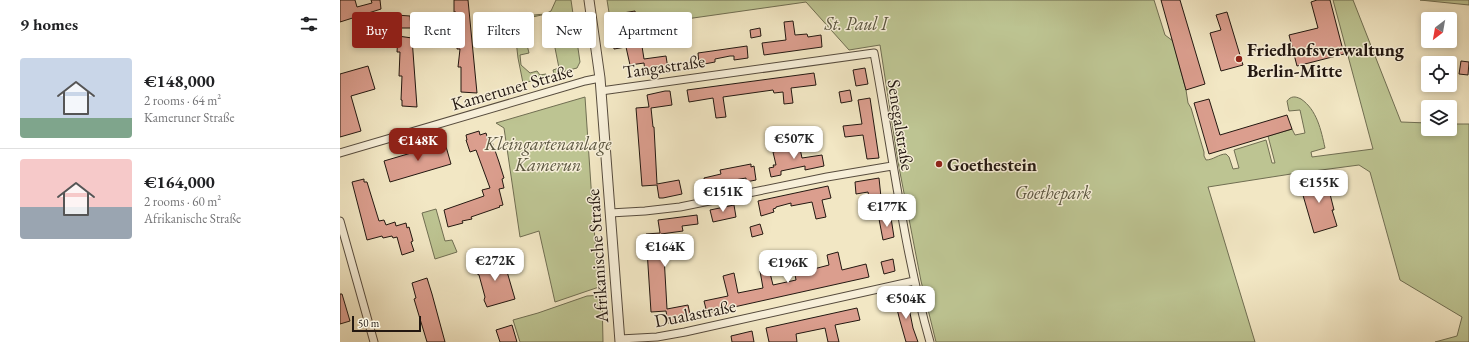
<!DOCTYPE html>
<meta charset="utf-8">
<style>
body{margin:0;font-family:"EB Garamond",serif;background:#f2f2f2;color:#202124;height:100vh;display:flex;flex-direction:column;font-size:15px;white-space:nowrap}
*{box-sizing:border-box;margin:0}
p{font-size:13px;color:#757577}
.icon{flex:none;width:22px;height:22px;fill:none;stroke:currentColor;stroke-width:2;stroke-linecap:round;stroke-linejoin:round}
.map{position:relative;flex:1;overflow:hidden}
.side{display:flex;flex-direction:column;background:#fff;width:340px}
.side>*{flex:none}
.guide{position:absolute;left:12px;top:12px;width:380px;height:36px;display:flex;gap:8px}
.needle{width:26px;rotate:211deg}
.buttons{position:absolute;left:1081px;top:12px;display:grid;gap:8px}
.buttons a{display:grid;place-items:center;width:36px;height:36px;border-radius:4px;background:#fff;box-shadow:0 2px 6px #0003;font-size:20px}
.scale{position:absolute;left:12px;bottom:10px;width:69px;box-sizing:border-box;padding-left:4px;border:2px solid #231811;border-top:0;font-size:11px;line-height:14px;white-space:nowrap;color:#231811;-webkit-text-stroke:3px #f7efd9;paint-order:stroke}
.price{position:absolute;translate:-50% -34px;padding:0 9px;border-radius:8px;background:#fff;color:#222;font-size:13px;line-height:26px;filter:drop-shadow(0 1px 2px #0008)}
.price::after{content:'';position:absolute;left:50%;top:24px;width:12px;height:9px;margin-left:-6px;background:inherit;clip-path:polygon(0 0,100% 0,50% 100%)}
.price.on{background:#8f2418;color:#fff}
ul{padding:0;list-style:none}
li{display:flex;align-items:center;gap:12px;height:100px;padding:0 20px}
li+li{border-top:1px solid #e0e0e0}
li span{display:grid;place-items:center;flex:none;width:112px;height:80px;border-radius:4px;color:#555}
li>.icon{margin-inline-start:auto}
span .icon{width:48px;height:48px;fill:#fffc;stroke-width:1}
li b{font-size:17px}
h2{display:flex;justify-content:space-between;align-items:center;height:48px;padding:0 20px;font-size:17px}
.pill{padding:0 14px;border-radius:4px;background:#fff;box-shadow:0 2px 6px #0003;font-size:14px;line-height:36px}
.pill.on{background:#8f2418;color:#fff}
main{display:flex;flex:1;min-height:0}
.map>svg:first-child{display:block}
.green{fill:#bdc492;stroke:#706e52}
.building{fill:#db9e8e;stroke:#231811}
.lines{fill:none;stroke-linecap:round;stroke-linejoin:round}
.minor-casing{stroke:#574c3e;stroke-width:9}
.tertiary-casing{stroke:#574c3e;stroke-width:11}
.minor{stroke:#f7efd9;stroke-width:7}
.tertiary{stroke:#f7efd9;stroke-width:9}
.poi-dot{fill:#8f2418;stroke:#f7efd9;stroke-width:1.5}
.labels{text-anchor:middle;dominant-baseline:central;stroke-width:3;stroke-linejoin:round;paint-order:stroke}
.park-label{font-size:18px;font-style:italic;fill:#59543e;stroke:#f7efd9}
.poi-label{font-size:18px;font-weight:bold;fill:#231811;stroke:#f7efd9;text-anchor:start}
.street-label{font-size:18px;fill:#231811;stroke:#f7efd9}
</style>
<main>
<section class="side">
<h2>9 homes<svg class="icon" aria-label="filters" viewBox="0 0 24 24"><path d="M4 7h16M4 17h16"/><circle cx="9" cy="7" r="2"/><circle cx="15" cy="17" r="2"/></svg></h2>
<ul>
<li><span style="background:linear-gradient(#c9d6e8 75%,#7fa58c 0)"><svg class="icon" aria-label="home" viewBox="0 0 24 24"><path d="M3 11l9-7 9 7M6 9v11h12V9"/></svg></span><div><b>€148,000</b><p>2 rooms · 64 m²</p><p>Kameruner Straße</p></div></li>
<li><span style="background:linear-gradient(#f6c9c9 60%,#9aa5b1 0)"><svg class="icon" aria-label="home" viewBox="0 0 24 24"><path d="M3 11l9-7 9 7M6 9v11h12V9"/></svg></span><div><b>€164,000</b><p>2 rooms · 60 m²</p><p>Afrikanische Straße</p></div></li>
</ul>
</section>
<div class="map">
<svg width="1129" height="342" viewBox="0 0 1129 342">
<rect width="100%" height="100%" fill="#f2e7c4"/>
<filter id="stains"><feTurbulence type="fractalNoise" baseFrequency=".005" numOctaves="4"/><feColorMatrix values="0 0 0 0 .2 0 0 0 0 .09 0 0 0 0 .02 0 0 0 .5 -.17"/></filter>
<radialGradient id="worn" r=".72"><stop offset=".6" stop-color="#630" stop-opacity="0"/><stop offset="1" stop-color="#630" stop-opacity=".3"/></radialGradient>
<path class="green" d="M216,0h15l9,62 -3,6 -23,6 -1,-4 6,-2 -6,-30 -7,1 -1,-4 11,-3 -5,-19 -28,6 2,8 -4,1 1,3 -5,1 3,14 7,-1 2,8 -9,2 1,10 9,8 7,-2 3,4 6,-1 1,3 -24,6 -5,-25 -3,-26 8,-16 22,-2 6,-3z
M267,0h547l11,35 8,6 13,49 2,13 3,5 13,44v4l2,4c7,0 13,-6 20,-6l3,3 4,12 6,-1 -5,-18 32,-10 6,23h3l-7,-27 24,-7 3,6 10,-2 -5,-23 -11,1 -2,-10c4,-5 8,-5 14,-2 16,11 20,31 24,49l-14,4 1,5 61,-8 -40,-149h20l48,122 27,1v6h22v-5h19v218h-34l22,-6 5,-19 -62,-37 -30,-108 -11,-7 -68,9 -83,13 47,155h-319l-15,-61 -23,-119 -18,-117 -31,5 -43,-48 -134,19 -34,1 -27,3z
M1080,0h49v5z
M245,97l8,119 6,71 -44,15 -16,-71 -19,6 -16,-109 -8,-5z
M96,209l9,32 7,-1 5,12 -22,7 -13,-46z
M262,295l1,47h-83l-7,-22 25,-7 49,-17z"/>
<path class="building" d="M0,0h15l2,7 15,-4 -1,-3h9l1,9 -41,13z
M114,0h14l9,93 -16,-1v-25h-3l2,-18h-3l1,-19h-3l1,-18h-2z
M821,0h19l25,84 -19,6z
M977,0h13l14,54 -47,12 -8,-31 29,-7 -7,-26z
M295,11l1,7 -24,3 -1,-6z
M887,12l16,53 -22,6 -11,-38 11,-3 -5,-15z
M56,15l14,1 1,12h-16z
M453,21l2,14 12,-1 1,3 13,-2 1,12 -58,8 -2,-12 24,-3 -2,-18z
M285,24l3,18 13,-2 3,19 22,-3 2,13 -23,3 -1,-9 -14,2 -4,-18 -12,2 -3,-24z
M420,28l1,8 -10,2 -1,-8z
M58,36l14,2 5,69 -15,-1v-6h-1l1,-24h-3l1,-24h-3z
M407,46l1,12 -14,2v-4h-4l-15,3v3l-16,3 -1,-12z
M1121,61l8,1 -1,13 -9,-1z
M28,66l7,23 -24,7 10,35 -21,6v-63z
M525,68l3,16 -12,2 -3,-16z
M474,73l2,12 -25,3 2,15 -9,1 -1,-12 -9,1 -1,-3 -50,7 3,20 -10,1 -3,-20 -24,4 -2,-12z
M510,90l2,11 -11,2 -2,-11z
M325,91h5l2,14 -21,3 2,19h1l3,57 22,-4 3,14 -19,4h-4l-2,-13 -15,1 -6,-78 13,-1 -2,-12z
M530,98l9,60 -12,1 -4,-24 -18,2 -2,-11 19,-2 -4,-24z
M869,99l11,36 67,-20 5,14 -83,25 -15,-51z
M139,131l1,4 6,-2 2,7 3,-1 8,23 5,16 -2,1 2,9 -5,1 4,16 -4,1 1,1 -29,10 1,2 -10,2 1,2 -15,4 -4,-17 40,-14 -2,-6 8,-2 -14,-38 -6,2 -4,-12h1l-1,-5z
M458,139l4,19 20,-3 2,11 -19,4v-4l-24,5v4l-10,2 -2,-9 5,-1 -1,-2h3l-3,-13 16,-3 -2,-7z
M105,143l6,21 -61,18 -6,-21z
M411,164v3l3,-1 2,14 -10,2v-4l-23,4 1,4 -18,4 -2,-12 17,-4 -1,-4z
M987,177l5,16 -2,1 4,16h-2l5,16 -23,7 -14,-48z
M539,178l3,29 -11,1 -3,-16 -12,2 -1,-12z
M24,179v3h3l12,39 5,-1 2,5 9,-3 1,4 10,-3 1,5 2,-1 4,14 -2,1 3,9 -12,4 -5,-18 -4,1 -1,-2 -9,2 -1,-2 -15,4 -15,-58z
M488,186l3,12 -9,2 4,17 -10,2 -4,-17 -21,4v-3l-15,4v1l-3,1 1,3 -13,4 -3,-15z
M394,205l2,12 -23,5 -3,-12z
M357,215l1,9 -16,2 1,5 -22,3 3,22 3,53 21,-4 3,14 -23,4 -2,-12 -15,1 -5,-78 14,-1 -2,-13z
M547,218v1l4,-1 3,19 -11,3 -4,-21z
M420,224l3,10 -11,3 -2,-10z
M498,252l4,18 24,-6 3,13 -162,36 -3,-12 24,-5 -5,-20 11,-3 4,20 25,-5 -3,-17 9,-2 4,16 23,-5 -3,-16 11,-2 2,9 23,-6 -2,-10z
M163,258l12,41 -28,8 -3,-7 1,-3 -6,-22 -3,-2 -2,-7z
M553,259l2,12 -11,3 -3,-12z
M87,278l5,16 13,48h-18l-13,-43 2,-1 -4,-15z
M0,294h2l8,27 -10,3z
M567,298l6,30 5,14h-12l-6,-21 -5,-20z
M517,308l3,12 -25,5 4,17h-11l-3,-14 -29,6 1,8h-28l-3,-14z
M172,325l5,17h-17l-4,-12z
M412,331l2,11h-22l-1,-6z"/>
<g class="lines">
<defs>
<path id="minor" d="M261,91l273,-38c18,96 29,194 56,289
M0,153l245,-72 15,-3
M270,213l35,-2 35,-4 147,-30 65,-11
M0,221l34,121
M280,339l37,-2 28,-5 229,-51"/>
<path id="tertiary" d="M249,0l11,78 20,264"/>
</defs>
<use href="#minor" class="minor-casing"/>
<use href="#tertiary" class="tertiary-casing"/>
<use href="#minor" class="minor"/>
<use href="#tertiary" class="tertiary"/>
</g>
<g class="poi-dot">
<circle cx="899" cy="59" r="4"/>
<circle cx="599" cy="164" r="4"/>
</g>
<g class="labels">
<g class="park-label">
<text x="516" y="23">St. Paul I</text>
<text x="208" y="143">Kleingartenanlage<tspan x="208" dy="21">Kamerun</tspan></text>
<text x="713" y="192">Goethepark</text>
</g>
<g class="poi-label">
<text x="907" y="49">Friedhofsverwaltung<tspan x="907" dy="21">Berlin-Mitte</tspan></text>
<text x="607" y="164">Goethestein</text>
</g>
<g class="street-label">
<text transform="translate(324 66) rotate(-8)">Tangastraße</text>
<text transform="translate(172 87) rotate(-16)">Kameruner Straße</text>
<text transform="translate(561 125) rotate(81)">Senegalstraße</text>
<text transform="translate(257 256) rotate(-94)">Afrikanische Straße</text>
<text transform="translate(355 313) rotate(-11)">Dualastraße</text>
</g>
</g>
<rect width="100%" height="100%" filter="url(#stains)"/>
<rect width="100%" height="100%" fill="url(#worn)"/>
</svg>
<div class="buttons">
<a><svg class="needle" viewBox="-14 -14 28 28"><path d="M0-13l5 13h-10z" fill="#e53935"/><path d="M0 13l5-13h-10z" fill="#757577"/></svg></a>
<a><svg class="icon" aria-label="locate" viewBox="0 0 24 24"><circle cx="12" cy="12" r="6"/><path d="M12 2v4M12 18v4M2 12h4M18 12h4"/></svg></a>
<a><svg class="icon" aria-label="layers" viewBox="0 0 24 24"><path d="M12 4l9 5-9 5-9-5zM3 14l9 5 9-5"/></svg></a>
</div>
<div class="scale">50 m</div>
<b class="price" style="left:454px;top:160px">€507K</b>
<b class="price on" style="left:78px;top:162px">€148K</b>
<b class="price" style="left:979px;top:204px">€155K</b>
<b class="price" style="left:383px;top:213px">€151K</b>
<b class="price" style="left:547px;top:228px">€177K</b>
<b class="price" style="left:325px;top:268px">€164K</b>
<b class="price" style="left:155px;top:282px">€272K</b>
<b class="price" style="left:448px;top:284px">€196K</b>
<b class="price" style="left:566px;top:320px">€504K</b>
<div class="guide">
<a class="pill on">Buy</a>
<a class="pill">Rent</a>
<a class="pill">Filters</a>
<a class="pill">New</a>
<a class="pill">Apartment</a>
</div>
</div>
</main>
